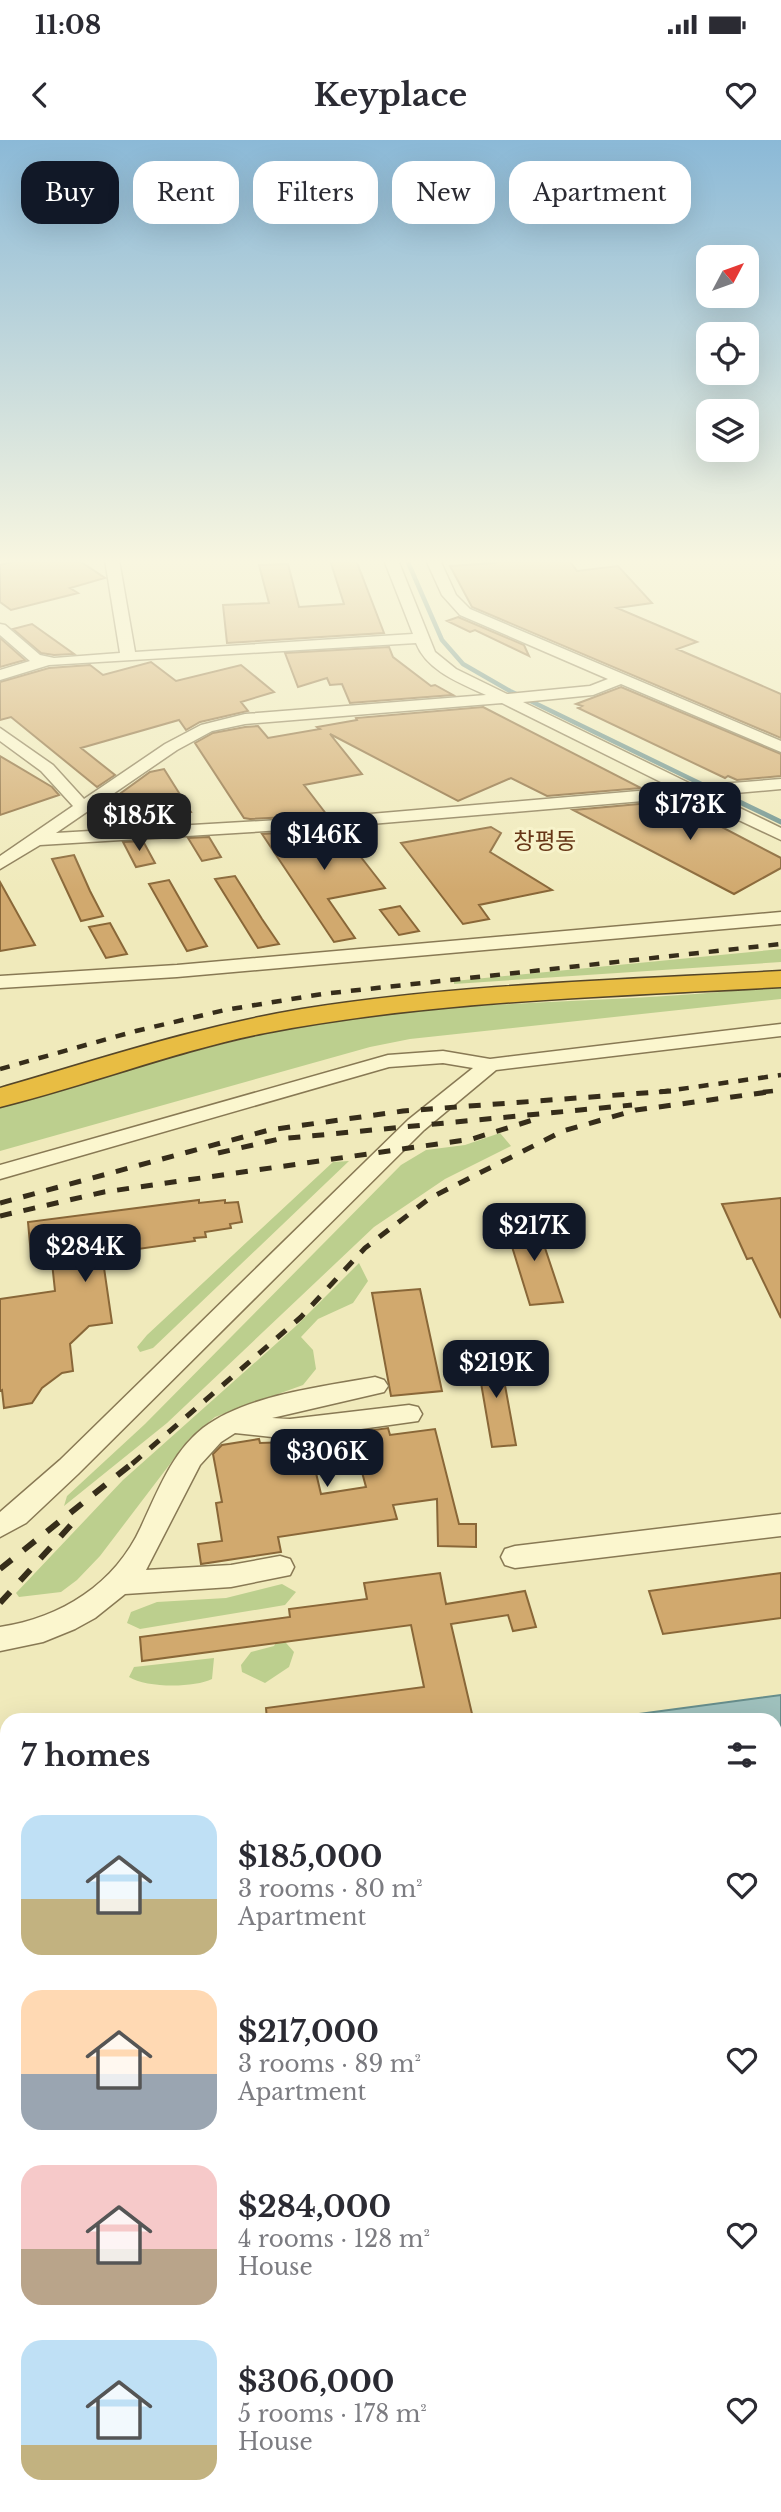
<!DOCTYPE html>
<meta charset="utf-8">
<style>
body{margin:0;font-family:"Libre Baskerville","Noto Sans KR",serif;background:#f7f7f7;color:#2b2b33;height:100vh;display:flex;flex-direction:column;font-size:26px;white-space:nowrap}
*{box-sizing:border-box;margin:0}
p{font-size:23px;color:#7c7c81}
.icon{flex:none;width:38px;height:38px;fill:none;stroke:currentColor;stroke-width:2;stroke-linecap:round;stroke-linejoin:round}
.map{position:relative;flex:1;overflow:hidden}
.panel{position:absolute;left:0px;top:1573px;width:782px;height:800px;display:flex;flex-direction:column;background:#fff;border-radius:21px 21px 0 0;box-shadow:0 7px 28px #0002}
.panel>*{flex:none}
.guide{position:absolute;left:21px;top:21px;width:740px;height:63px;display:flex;gap:14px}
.needle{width:46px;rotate:49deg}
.buttons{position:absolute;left:696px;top:105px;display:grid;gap:14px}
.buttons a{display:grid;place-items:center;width:63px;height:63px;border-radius:14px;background:#fff;box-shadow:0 7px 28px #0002;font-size:35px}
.price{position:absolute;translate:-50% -60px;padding:0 16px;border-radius:14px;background:#111827;color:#fff;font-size:23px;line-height:46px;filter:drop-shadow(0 2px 4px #0008)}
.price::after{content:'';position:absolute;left:50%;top:42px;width:21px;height:16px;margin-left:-10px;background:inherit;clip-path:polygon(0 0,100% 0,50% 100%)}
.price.on{background:#222;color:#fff}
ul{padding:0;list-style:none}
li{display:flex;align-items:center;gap:21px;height:175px;padding:0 21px}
li span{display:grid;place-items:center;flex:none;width:196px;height:140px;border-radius:21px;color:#555}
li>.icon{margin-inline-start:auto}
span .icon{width:84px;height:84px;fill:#fffc;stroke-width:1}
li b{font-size:30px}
h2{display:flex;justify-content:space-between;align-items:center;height:84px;padding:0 21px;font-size:30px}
.chip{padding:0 24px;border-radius:21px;background:#fff;box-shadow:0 7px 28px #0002;font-size:24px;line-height:63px}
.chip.on{background:#111827;color:#fff}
.status{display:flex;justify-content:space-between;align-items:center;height:49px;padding:0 35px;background:#fff;direction:ltr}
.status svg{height:19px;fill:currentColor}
header{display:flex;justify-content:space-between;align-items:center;height:91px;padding:0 21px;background:#fff;font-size:32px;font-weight:800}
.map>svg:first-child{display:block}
.green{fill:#bccf8e}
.water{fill:#9fc1bd;stroke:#678e8c;stroke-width:2}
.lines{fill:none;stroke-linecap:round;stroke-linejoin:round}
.stream-far1{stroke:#678e8c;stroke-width:4.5}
.stream{stroke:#678e8c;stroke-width:5}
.building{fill:#d1a96e;stroke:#896738;stroke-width:2;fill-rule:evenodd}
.minor-casing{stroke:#887954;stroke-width:3}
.highway-casing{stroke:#554629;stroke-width:3}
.minor{fill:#fbf6ce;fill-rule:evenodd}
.highway{fill:#e8bd43;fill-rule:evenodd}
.rail-far2{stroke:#362d1a;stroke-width:4.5;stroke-dasharray:10 10;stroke-linecap:butt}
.rail-far1{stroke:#362d1a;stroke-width:5;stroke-dasharray:12 12;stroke-linecap:butt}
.rail{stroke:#362d1a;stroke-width:6;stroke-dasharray:15 15;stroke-linecap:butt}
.labels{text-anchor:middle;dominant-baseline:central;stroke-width:6;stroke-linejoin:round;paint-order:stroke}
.far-quarter-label{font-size:23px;fill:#663516;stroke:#f7f3cb}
</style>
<div class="status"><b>11:08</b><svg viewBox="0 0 49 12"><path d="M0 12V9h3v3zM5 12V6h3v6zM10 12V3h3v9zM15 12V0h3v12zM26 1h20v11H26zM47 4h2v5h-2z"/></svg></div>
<header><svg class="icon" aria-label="back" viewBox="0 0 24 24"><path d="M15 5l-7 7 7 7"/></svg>Keyplace<svg class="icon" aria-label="heart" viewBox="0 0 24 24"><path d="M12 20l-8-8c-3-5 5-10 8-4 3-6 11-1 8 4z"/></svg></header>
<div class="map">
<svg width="781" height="2372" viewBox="0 0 781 2372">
<rect width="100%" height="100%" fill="#f0eabb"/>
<path class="green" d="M781,809v13l-327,22v-3z
M781,847v12l-371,40 -40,8 -370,104v-44c118,-34 236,-73 359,-90 91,-12 182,-14 274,-19 50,-3 99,-7 148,-11z
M500,993l11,13 -66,33 -71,48 -207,196 -103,83 3,-10 78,-72 256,-259 25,-15 39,-5z
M349,1021l-196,187 -13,4 -3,-5 10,-12 186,-173z
M359,1123l9,18 -15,22 -35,16 -17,18 12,13 3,19 -13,16 -88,32 -26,22 -89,117 -23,24 -16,12 -42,5 -3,-4 107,-113 173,-154z
M282,1444l14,8 -11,13 -145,24 -13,-6 4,-11 26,-10 69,-4z
M280,1496l14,16 -5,15 -24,16 -23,-11 -1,-7 10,-13 23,-6z
M214,1518l-2,21c-18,9 -66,9 -83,-2l5,-10z"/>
<path class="water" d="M781,1555v817h-781v-496l7,-16v506h768v-786h-181z"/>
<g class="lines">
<path class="stream-far1" d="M407,420l35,80 21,24 47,27 218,106"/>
<path class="stream" d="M725,655l56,27"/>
</g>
<path class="building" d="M20,420h58l27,18 -35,10 8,5 -67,17 -11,-8v-37z
M330,420h26l28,73 -157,10 -4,-38 46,-2 -10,-38 29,-1 11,43 45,-3z
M493,420h76l8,11 41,-5 34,37 -35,5 80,34 -20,7 104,45v44l-309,-131 -22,-41 45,-3z
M458,477l66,28 5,11 -54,-26 -5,2 -23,-11z
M32,484l42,30 -20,1 -13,-2 -28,-24z
M0,498l25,22 -25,7z
M389,507l4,10 38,29 4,-1 18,10 -103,8 -8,-19 -12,1 -3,-7 -29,9 -13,-34z
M151,522l25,19 65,-16 33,27 -33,10 7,9 -48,11 -14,8 -7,-10 -98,28 34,27 -18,12 -86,-70 -11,3v-38l49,-14 41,-3 13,10z
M621,547l160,67v22l-44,4 -9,-4 -3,2 -147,-70 4,-2 -6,-2z
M483,567l158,81 -94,8 -36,-18 -53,23 -128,-67 32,40 -58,11 23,30 -77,4 -6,-1 -49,-75 18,-10 32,-6 13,-1 10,12 52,-9 -3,-2 40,-7 -1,-2z
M0,616l52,31 7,8 -59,20z
M164,629l27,43 -58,11 1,3 -19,1 -12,-21 47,-34z
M672,661l109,57v10l-47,26 -161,-84z
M491,687l10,6 -11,19 62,38 -73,15 10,14 -26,5 -62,-81z
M339,689l46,59 -57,11 27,39 -21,4 -72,-108z
M209,697l12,20 -19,4 -14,-23z
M143,701l12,22 -19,4 -13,-25z
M74,715l16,36 13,25 -22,5 -29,-62z
M235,736l27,43 17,25 -21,4 -43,-69z
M169,740l28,49 10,17 -20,5 -38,-67z
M0,742l35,63 -35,6z
M400,766l19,25 -20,4 -19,-25z
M110,783l17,31 -21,4 -17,-31z
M781,1058v120l-29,-60 -5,1 -25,-55z
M199,1060v3l26,-3v3l13,-1 4,20 -12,2 1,4 -26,4 1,5 -12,1 1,3 -93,13 10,69 -23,3 -19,18 3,27 -11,2 -20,15 -10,15 -28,5 -2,-18 -2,1v-92l55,-8 -4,-38 -20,2 -3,-33z
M536,1081l27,81 -33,3 -25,-81z
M420,1149l22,102 -51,5 -19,-103z
M499,1213l17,92 -24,2 -16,-93z
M388,1288l2,7 45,-6 24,95h17v23l-38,-1 -1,-47 -44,6 4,14 -119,18 3,15 -80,12 -3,-20 24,-3 -6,-38 6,-1 -9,-48 9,-9 37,-6 1,4 30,-1zM356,1310l10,37 -45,7 -9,-38z
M440,1433l6,31 79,-13 11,36 -23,4 -5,-16 -57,9 22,94 -206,2 -1,-12 158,-21 -13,-62 -269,36 -2,-24 150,-20 -1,-8 78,-10 -3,-16z
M781,1433v45l-118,16 -14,-43z"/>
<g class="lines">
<defs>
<path id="minor" d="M105,420h14l16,92 278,-18 -29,-74h14l37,92 21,17 51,25 83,-8 18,-7 -148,-64 -18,-20 -16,-35h14l16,35 14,14 311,132v11l-160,-68 -28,11 -70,7 172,84 86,-7v10l-68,6 68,33v12l-91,-43 -343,29 -307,19 -40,24v-13l73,-50 -32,-35 -41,-30v-13l53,37 31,34 81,-55 36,-19 44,-11 241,-19c-26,-12 -59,-24 -70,-52l-367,22 -49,15v-10l30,-9 -30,-26v-11l5,1 35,30 14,3 66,-5zM502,563l171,85 -326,28 -291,17 121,-83 35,-19 33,-7z
M781,772v12l-604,53 -177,11v-12l177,-11z
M781,884v12l-285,34 -72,60 -346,344 -52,49 -26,14v-25l60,-52 348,-340 65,-52 -30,-5 -54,4 -389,112v-14l388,-110 55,-4 47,8z
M375,1237l9,3 4,6 -4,6 -112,26 18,1 119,-14 9,2 4,7 -4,7 -128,18 -55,-6 -14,9 -21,23 -54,105 85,-5 49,-9 10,3 4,8 -4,8 -59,12 -106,7 -30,24 -20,11 -32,13 -43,9v-24c61,-9 115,-43 141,-100 16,-34 31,-75 62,-99 43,-33 119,-41 172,-51z
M781,1374v22l-266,32 -10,-3 -4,-8 4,-8 10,-3z"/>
<path id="highway" d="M781,831v16c-172,10 -346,13 -516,46 -90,18 -176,52 -265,74v-19c100,-29 199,-62 302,-79 158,-25 319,-29 479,-38z"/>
</defs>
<use href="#minor" class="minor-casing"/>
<use href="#highway" class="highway-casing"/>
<use href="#minor" class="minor"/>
<use href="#highway" class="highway"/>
<path class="rail-far2" d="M0,929l136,-38 89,-21 97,-16 459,-50
M659,952l122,-17
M763,952l18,-2"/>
<path class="rail-far1" d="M218,1013l61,-14 353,-34
M0,1063l269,-73 134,-19 268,-20
M0,1076l104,-24 368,-53 64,-20
M132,1324l169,-147 64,-69 65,-50 133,-67 73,-21 140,-19"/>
<path class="rail" d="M0,1429l134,-107
M0,1463l80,-88"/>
</g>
<linearGradient id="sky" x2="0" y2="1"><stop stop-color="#8bb9d7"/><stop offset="0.56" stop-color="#f8f6e0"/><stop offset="1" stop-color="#f8f6e0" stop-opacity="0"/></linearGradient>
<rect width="781" height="752" fill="url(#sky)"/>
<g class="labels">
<g class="far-quarter-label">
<text x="545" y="701">창평동</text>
</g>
</g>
</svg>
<div class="buttons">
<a><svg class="needle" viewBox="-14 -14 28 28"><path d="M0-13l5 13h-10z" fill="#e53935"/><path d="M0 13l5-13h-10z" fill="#7c7c81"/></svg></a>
<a><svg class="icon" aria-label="locate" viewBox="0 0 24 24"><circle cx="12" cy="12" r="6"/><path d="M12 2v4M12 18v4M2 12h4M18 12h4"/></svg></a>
<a><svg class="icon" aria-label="layers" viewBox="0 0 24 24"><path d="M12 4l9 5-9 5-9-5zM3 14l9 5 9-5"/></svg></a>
</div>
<b class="price" style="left:690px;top:702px">$173K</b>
<b class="price on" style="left:139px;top:713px">$185K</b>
<b class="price" style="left:324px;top:732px">$146K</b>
<b class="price" style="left:534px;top:1123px">$217K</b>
<b class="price" style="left:85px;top:1144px">$284K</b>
<b class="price" style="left:496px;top:1260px">$219K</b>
<b class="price" style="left:327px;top:1349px">$306K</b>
<div class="guide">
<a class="chip on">Buy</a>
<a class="chip">Rent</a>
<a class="chip">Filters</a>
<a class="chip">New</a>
<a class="chip">Apartment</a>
</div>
<section class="panel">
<h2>7 homes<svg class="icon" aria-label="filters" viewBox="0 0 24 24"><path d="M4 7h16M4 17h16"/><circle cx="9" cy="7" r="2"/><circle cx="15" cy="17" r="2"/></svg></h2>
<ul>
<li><span style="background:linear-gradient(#bfe0f5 60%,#c2b280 0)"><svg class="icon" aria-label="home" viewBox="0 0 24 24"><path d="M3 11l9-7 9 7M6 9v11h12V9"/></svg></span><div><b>$185,000</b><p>3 rooms · 80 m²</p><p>Apartment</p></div><svg class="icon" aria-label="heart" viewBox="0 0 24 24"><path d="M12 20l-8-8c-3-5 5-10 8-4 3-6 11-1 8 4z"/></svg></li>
<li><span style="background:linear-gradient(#ffd9b3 60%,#9aa5b1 0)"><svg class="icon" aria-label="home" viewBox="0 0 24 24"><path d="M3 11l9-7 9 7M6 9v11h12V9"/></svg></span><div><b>$217,000</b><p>3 rooms · 89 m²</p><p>Apartment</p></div><svg class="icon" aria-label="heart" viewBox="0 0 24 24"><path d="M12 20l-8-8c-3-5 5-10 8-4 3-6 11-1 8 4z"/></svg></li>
<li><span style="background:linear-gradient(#f6c9c9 60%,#b9a48a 0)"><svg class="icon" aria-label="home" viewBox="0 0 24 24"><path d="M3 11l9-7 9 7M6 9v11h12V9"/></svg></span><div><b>$284,000</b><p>4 rooms · 128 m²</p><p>House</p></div><svg class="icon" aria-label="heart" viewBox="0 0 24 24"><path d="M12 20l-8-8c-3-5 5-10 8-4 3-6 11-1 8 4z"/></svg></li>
<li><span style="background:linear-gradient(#bfe0f5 75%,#c2b280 0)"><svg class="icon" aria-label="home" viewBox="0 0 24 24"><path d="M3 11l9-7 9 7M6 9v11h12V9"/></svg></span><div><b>$306,000</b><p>5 rooms · 178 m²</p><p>House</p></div><svg class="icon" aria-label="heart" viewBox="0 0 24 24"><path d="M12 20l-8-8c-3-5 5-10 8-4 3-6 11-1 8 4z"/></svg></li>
</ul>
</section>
</div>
